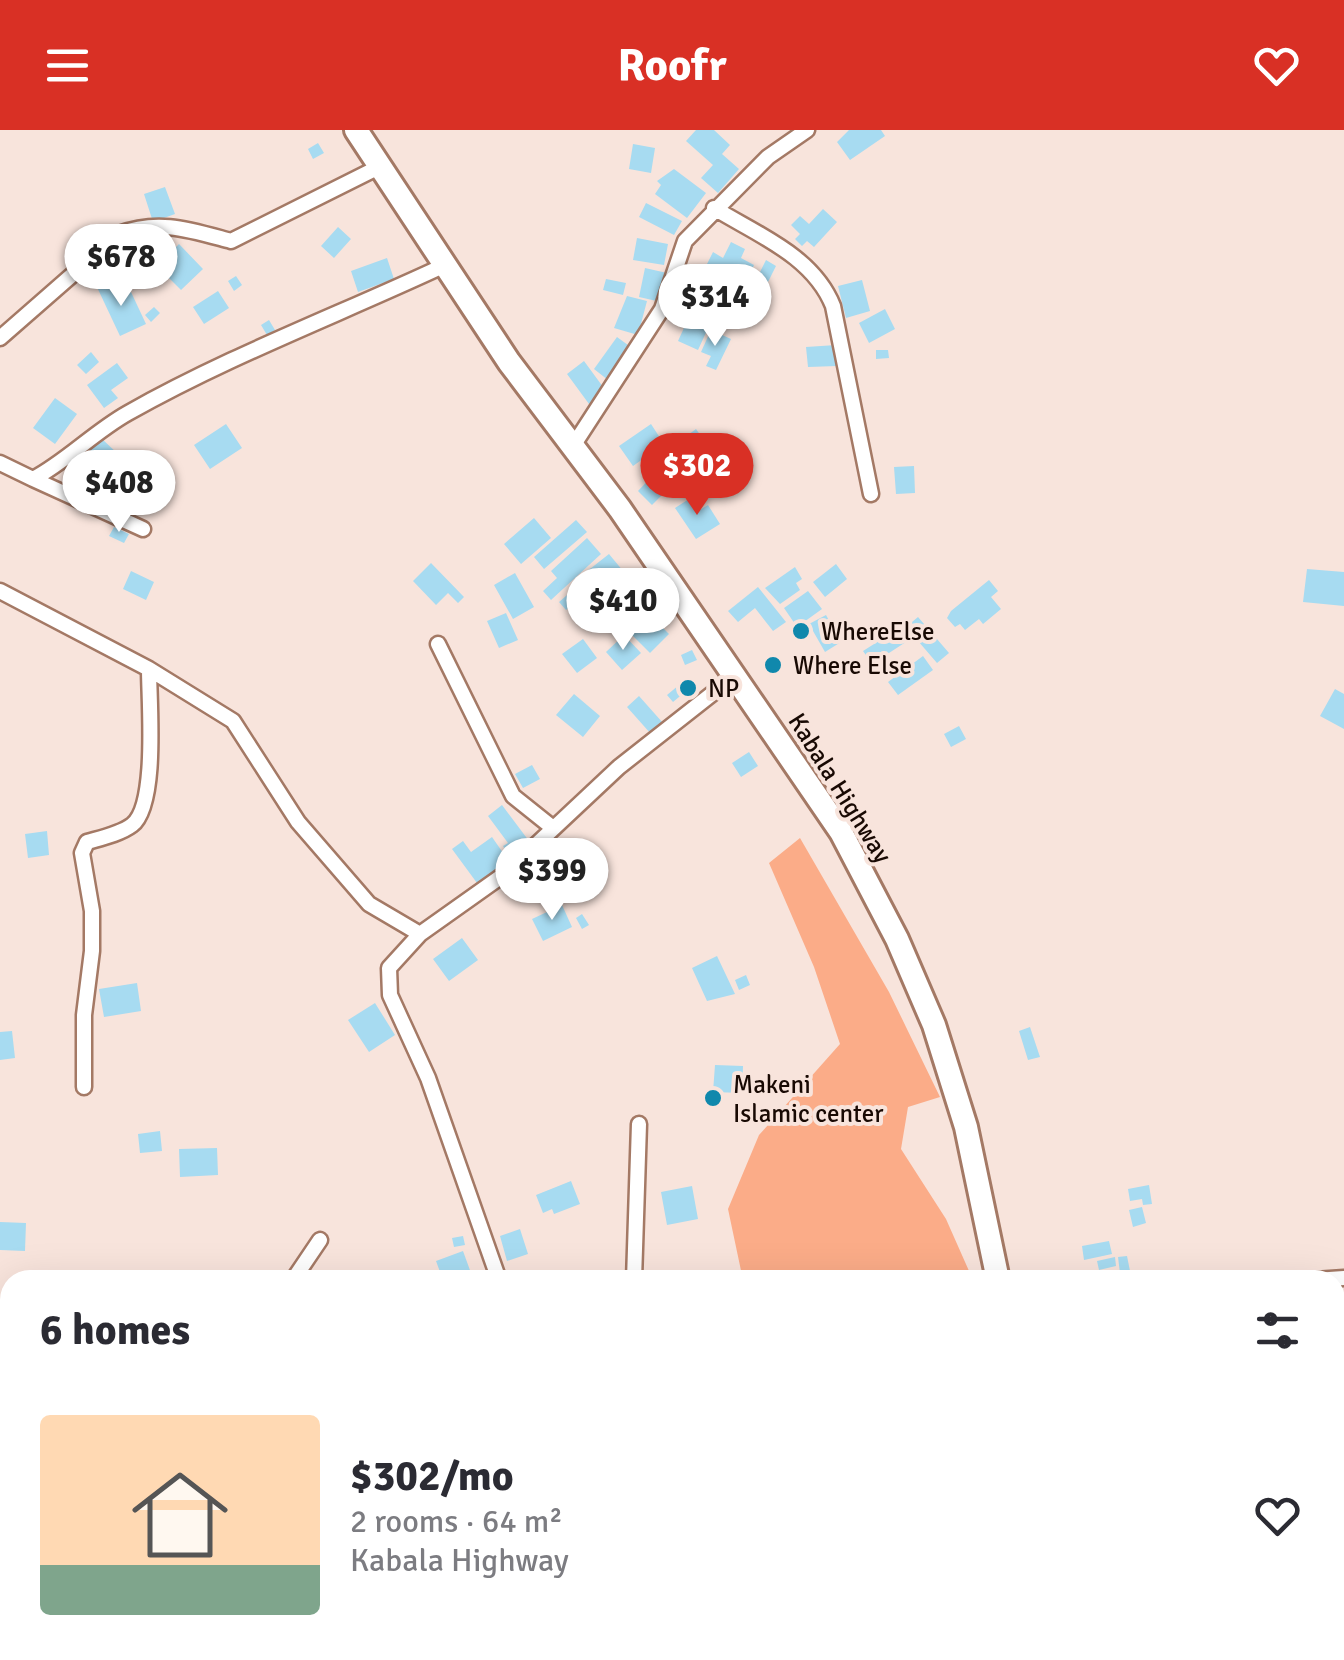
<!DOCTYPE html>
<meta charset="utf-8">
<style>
body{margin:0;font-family:Signika,sans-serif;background:#f2f2f3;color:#2b2b33;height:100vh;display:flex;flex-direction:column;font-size:38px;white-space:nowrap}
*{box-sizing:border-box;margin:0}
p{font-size:32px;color:#7c7c81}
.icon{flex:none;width:55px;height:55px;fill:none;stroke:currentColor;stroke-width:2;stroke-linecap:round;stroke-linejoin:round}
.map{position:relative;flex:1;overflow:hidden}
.sheet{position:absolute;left:0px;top:1140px;width:1345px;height:390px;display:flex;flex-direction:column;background:#fff;border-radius:30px 30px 0 0;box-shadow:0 10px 40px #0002}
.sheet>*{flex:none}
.price{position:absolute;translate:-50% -85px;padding:0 22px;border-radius:35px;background:#fff;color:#222;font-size:32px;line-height:65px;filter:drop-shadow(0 2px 5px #0008)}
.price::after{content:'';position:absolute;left:50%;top:60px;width:30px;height:22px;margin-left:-15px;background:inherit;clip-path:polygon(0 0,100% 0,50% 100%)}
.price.current{background:#d93025;color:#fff}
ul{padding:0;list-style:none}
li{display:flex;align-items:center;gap:30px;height:250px;padding:0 40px}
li+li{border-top:2px solid #e1e1e2}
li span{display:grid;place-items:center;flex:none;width:280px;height:200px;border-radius:10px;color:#555}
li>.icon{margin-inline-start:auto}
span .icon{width:120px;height:120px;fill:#fffc;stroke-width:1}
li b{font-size:42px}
h2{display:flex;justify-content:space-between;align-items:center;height:120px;padding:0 40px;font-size:42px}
header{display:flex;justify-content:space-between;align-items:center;height:130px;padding:0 40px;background:#d93025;color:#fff;font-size:45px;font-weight:700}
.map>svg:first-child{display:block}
.green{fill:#fbac88}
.building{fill:#a7dbf1}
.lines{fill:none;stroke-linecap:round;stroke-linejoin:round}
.minor-casing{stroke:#a47965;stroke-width:19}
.primary-casing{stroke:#a47965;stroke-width:28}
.minor{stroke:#fff;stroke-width:14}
.primary{stroke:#fff;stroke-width:22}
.poi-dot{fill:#1088ac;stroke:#f8e4dc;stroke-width:4}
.labels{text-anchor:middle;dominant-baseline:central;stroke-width:8;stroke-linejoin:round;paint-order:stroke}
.poi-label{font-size:25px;fill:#180903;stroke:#f8e4dc;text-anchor:start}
.street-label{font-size:25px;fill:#180903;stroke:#f8e4dc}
</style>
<header><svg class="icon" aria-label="menu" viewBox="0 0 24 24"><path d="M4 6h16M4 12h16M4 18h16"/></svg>Roofr<svg class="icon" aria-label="heart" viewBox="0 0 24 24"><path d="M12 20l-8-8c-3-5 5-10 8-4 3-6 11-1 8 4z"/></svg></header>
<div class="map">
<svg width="1344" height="1530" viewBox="0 0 1344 1530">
<rect width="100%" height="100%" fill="#f8e4dc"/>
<path class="green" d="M800,708l89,154 51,105 -32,10 -7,42 45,70 27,61h-230l-15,-71 31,-74 81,-91 -26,-77 -45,-104z
M707,1520h135v10h-134z"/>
<path class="building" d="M696,0h18l16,15 -8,9 17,15 -21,24 -17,-15 12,-13 -27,-24z
M849,0h32l4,6 -35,24 -13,-18z
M318,13l6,10 -11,6 -5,-10z
M633,14l22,4 -4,25 -22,-4z
M674,39l32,24 -19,25 -32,-24 6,-9 -4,-4z
M165,57l10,27 -22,8 -9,-28z
M646,73l36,18 -8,14 -35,-18z
M823,79l14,13 -23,25 -7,-6 -5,5 -7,-7 5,-5 -9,-9 9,-9 9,8z
M338,97l13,12 -17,19 -13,-12z
M159,102l7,13 -24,14 -7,-13z
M637,108l31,6 -4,21 -31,-5z
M731,112l14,7 -4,9 13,7 -6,13 18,9 -4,6 -57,-25 8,-16 10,6z
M179,114l24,25 -22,21 -24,-24z
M387,128l7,21 -36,13 -7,-21z
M766,130l10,6 -8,16 -10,-6z
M645,138l22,5 -6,29 -22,-5z
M708,143l28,14 -18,37 -29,-14z
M236,146l6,9 -8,6 -6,-10z
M109,149l10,19 12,-6 15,32 -26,12 -24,-51z
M606,149l20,4 -3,12 -20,-5z
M862,150l8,31 -24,7 -8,-32z
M218,161l11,17 -25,16 -11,-17z
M627,166l20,5 -9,34 -24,-7z
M154,177l6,6 -9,9 -6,-7z
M885,179l10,20 -26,14 -10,-20z
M689,187l20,9 -11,24 -20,-9z
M269,190l6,10 -8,5 -6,-10z
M711,200l20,9 -15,31 -10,-4 5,-10 -10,-4z
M617,207l15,11 -24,32 -14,-11z
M836,215l1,21 -29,1 -2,-20z
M876,220h12l1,8 -13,1z
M91,222l8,10 -13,12 -9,-9z
M584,231l22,30 -17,13 -22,-30z
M117,233l11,15 -17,12 7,8 -14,10 -17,-23z
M55,268l22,16 -22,30 -22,-16z
M226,294l16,24 -32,21 -16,-24z
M651,294l13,20 -31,22 -14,-20z
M696,299l15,21 -26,18 -15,-20z
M101,308l17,16 -21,22 -17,-17z
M914,336l1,27 -19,1 -2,-27z
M154,337l18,18 -20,21 -19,-18z
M657,341l14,15 -19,19 -14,-14z
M95,353l10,4 -6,13 -9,-3z
M692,367l8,13 8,-5 12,19 -24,15 -21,-31z
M534,388l17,20 -30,26 -17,-20z
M576,390l11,12 -43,37 -10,-12z
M114,397l15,7 -5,9 -15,-7z
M587,408l14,16 -50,46 -8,-9 14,-13 -6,-7z
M609,424l19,23 -29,23 -18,-24z
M431,433l33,34 -6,6 -10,-10 -12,12 -23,-24z
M836,434l11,15 -22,18 -12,-15z
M795,437l7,12 -6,4 4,7 -20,14 -15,-16z
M1307,439l37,3v34l-41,-4z
M131,441l23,11 -8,18 -23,-11z
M515,443l19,34 -21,12 -19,-34z
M989,450l9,11 -7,6 10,12 -18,15 -4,-5 -14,11 -5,-6 -5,3 -8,-9 4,-7z
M581,453l7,9 -22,18 -7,-8z
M626,455l20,20 -19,18 -20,-20z
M758,457l28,35 -13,9 -18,-23 -17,14 -10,-11z
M808,461l14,18 -25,18 -13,-19z
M608,481l8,10 -11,10 -9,-10z
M647,482l22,22 -19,19 -22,-22z
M506,483l12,27 -19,8 -12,-27z
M826,485l15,27 -16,10 -16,-28z
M918,487l31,36 -12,10 -31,-36z
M901,497l8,13 -37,24 -9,-13z
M624,505l17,18 -19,17 -16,-18z
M583,509l14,19 -20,15 -15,-19z
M692,520l5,10 -12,5 -4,-10z
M923,526l10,14 -35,25 -10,-13z
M679,555l6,7 -12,10 -6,-7z
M1335,559l9,5v35l-24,-13z
M574,564l26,22 -17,21 -27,-22z
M639,566l24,27 -12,11 -24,-27z
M959,596l7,13 -15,8 -7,-13z
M749,622l9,14 -17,11 -9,-14z
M532,635l8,14 -17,9 -8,-14z
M502,675l27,36 -20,14 -6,-9 5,-3 -20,-27z
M47,701l2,24 -21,3 -3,-24z
M492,707l16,23 -31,23 -25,-34 11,-8 8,11z
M562,775l10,22 -29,14 -11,-22z
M582,784l7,11 -7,4 -6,-11z
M462,808l16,22 -29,21 -16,-22z
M717,826l18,38 -28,7 -15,-33z
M746,845l4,10 -11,5 -4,-10z
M137,853l4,28 -37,6 -5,-28z
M375,873l20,32 -26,17 -21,-32z
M1030,897l10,30 -12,3 -9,-29z
M12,901l3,27 -15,2v-28z
M715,935l28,1 -1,27 -29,-1z
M160,1001l2,20 -22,2 -2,-19z
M217,1018l1,27 -38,2 -1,-28z
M571,1051l9,23 -26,10 -2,-5 -9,4 -7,-18z
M1149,1055l3,19 -9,1 -1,-6 -12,2 -2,-12z
M692,1056l6,33 -31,6 -6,-33z
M1142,1077l4,16 -13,4 -4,-17z
M0,1092l26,1 -1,28 -25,-1z
M520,1099l8,25 -21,7 -7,-25z
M463,1106l2,9 -11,2 -2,-9z
M1109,1111l3,13 -28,6 -2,-14z
M463,1121l8,22 -28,7 -7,-19z
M1127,1126l3,15 -10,2 -2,-16z
M1115,1127l1,9 -17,4 -2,-9z
M1054,1146h63v4h-63z
M1344,1167v28l-9,1v-28z
M1344,1200v34l-9,1v-34z
M1344,1310v27l-9,1v-27z
M10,1391v23l-10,2v-24z
M1344,1417v30l-4,1 -2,-30z
M1341,1454l3,19 -9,3v-20z
M1344,1513v13l-6,1 -2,-13z
M39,1520h19l-1,10h-19z
M1263,1520h30l1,10h-30z
M1028,1523v7h-30v-3z"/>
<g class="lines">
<defs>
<path id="minor" d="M714,78c44,27 99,48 119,98l38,188
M0,208l119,-104c40,-15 71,-4 112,7l146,-73
M573,316l89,-137 23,-68 83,-84 39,-27
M0,333l33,16c34,-18 61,-47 95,-66 101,-57 210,-98 315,-147
M33,349l110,50
M0,461l149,78 84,52 65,101 71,82 51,30
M438,514l75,152 40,32
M84,957v-72l8,-64v-40l-10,-58 5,-11c14,-4 33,-8 45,-17 26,-20 17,-123 17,-156
M293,1150l27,-40
M499,1150l-71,-202 -38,-83 -1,-27 31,-34 86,-61 113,-106 117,-92
M634,1150l5,-156
M1315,1150l29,-2
M0,1265h10
M0,1426h10
M199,1520l2,10
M608,1520l2,10
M273,1530l39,-10"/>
<path id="primary" d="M356,0l153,232 111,147 221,323 56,107 37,86 32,102 32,153
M1051,1520l2,10"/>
</defs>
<use href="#minor" class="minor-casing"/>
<use href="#primary" class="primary-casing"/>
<use href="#minor" class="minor"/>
<use href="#primary" class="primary"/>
</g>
<g class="poi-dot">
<circle cx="801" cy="501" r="10"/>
<circle cx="773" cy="535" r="10"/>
<circle cx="688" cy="558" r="10"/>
<circle cx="713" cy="968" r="10"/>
</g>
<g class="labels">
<g class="poi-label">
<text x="821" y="501">WhereElse</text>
<text x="793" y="535">Where Else</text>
<text x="708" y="558">NP</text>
<text x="733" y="954">Makeni<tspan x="733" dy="29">Islamic center</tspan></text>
</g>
<g class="street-label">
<text transform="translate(840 658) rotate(58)">Kabala Highway</text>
</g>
</g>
</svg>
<b class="price" style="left:121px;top:179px">$678</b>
<b class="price" style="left:715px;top:219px">$314</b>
<b class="price current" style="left:697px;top:388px">$302</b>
<b class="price" style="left:119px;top:405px">$408</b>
<b class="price" style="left:623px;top:523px">$410</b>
<b class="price" style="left:552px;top:793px">$399</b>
<section class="sheet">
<h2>6 homes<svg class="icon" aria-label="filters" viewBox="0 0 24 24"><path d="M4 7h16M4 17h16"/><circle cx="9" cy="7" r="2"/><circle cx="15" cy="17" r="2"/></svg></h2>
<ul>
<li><span style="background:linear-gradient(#ffd9b3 75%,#7fa58c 0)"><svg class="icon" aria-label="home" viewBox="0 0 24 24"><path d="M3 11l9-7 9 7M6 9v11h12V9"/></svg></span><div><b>$302/mo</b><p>2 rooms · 64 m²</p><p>Kabala Highway</p></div><svg class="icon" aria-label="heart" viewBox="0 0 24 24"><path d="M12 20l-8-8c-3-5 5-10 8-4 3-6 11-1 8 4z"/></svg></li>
</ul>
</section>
</div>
